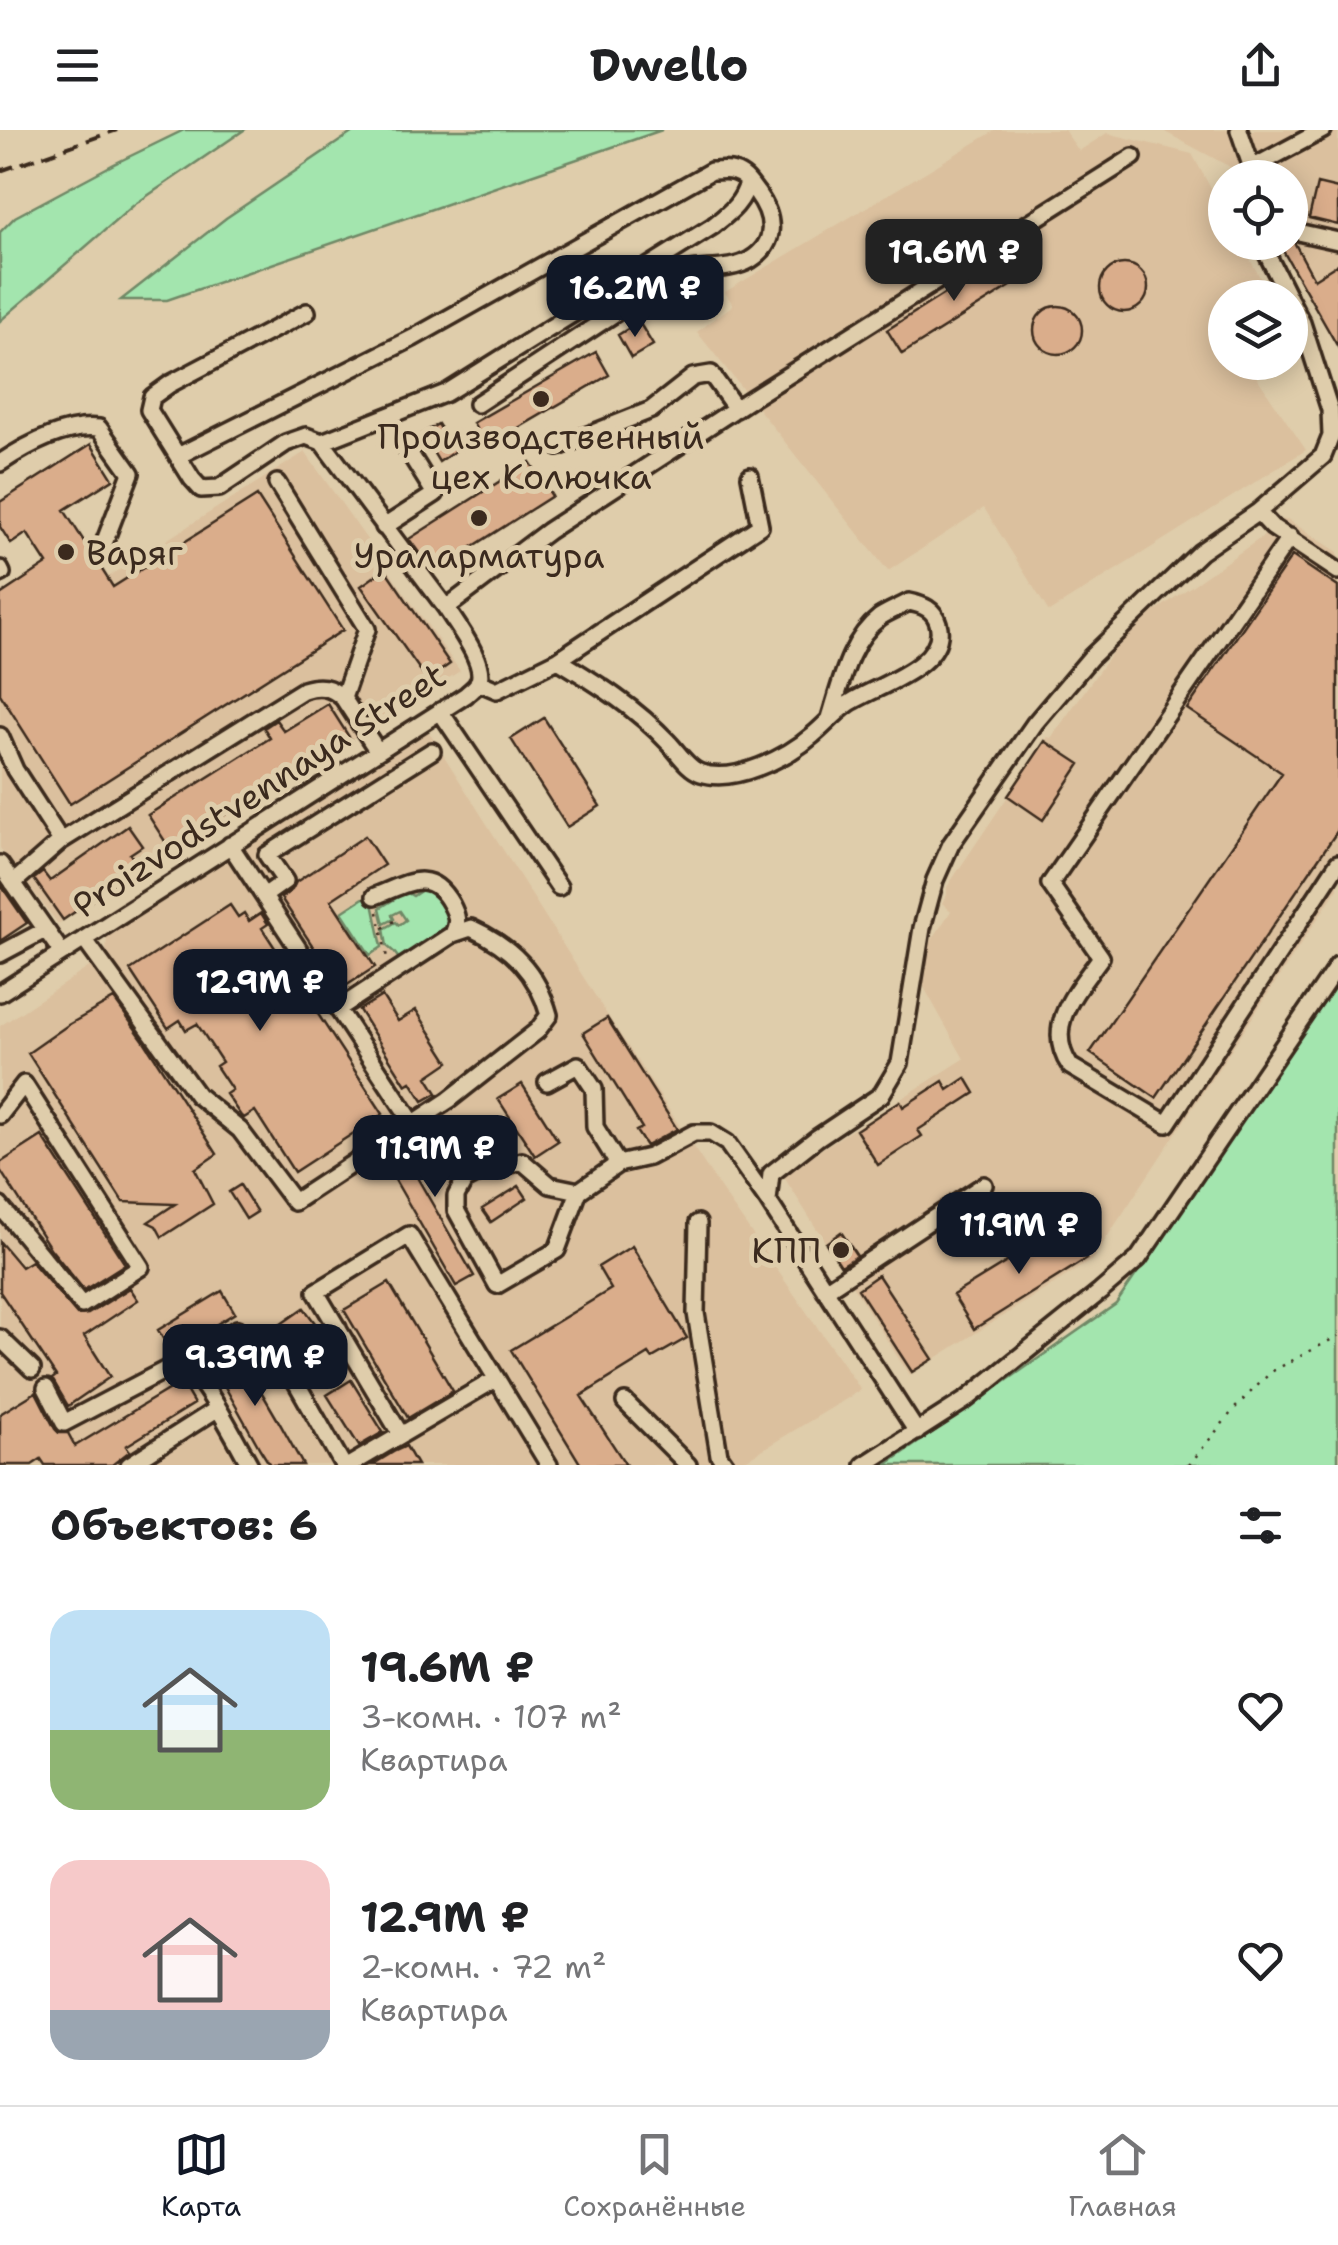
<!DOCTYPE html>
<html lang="ru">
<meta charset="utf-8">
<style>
body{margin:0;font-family:"Shantell Sans",sans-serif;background:#f2f2f2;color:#202124;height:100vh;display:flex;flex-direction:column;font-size:38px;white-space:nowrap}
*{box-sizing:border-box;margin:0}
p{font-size:32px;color:#757577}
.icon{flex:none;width:55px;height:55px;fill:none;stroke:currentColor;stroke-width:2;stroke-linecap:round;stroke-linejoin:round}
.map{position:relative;height:1335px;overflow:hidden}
.details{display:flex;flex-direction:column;background:#fff;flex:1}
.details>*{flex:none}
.buttons{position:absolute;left:1208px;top:30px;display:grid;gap:20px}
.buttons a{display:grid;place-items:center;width:100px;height:100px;border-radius:50%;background:#fff;box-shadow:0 5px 25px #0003;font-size:50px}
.price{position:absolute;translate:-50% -85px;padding:0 22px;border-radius:20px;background:#111827;color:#fff;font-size:32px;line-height:65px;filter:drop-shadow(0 2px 5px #0008)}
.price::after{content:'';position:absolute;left:50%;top:60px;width:30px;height:22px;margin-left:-15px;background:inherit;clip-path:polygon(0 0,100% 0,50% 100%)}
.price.current{background:#222;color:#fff}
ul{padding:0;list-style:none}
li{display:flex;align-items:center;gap:30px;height:250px;padding:0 50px}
li span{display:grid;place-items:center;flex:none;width:280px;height:200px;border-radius:30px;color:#555}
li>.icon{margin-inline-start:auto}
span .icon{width:120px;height:120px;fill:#fffc;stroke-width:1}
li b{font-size:42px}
h2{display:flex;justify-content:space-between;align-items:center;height:120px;padding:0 50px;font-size:42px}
header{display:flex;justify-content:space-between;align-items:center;height:130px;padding:0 50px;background:#fff;font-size:45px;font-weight:700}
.tab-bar{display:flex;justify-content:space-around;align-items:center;height:140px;border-top:2px solid #e0e0e0;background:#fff;font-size:28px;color:#757577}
.tab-bar a{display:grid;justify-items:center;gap:5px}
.tab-bar .current{color:#111827}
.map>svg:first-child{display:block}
.built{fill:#dbc09e}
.green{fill:#a3e5ae;stroke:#6f8866;stroke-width:2.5}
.building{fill:#daad8b;stroke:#3b2a1e;stroke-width:2.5}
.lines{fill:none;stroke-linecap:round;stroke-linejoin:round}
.minor-casing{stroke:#3b2a1e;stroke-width:22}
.path{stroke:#3b2a1e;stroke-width:2.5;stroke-dasharray:2.5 8;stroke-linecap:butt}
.minor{stroke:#dfcdab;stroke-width:15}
.rail{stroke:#3b2a1e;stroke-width:4;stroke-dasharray:15 8;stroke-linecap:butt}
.poi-dot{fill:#3b2a1e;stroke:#dfcdab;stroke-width:4}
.labels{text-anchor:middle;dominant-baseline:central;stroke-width:10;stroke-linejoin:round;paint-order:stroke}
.poi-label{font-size:35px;fill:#3b2a1e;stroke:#dfcdab}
.street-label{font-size:35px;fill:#3b2a1e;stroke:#dfcdab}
</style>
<header><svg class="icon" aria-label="menu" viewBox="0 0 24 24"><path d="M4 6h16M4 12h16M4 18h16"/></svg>Dwello<svg class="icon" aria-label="share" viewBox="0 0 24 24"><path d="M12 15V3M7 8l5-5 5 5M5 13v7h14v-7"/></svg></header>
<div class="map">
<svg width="1338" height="1335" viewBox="0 0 1338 1335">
<rect width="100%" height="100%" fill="#dfcdab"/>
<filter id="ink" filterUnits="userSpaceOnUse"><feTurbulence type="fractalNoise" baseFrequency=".01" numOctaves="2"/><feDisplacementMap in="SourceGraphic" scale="20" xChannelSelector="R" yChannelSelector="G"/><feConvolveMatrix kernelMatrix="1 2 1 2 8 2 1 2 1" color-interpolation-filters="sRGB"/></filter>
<g filter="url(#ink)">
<path class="built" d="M996,0h68l15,21 28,-18 85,21 33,60v28l16,1 30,54 -46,1v64l22,1 59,87 -257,162 -65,-104 -96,63 -191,-239 36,-27 -8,-13z
M1168,0h170v217l-60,-104 12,-1v-64l-41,-1 -84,-45z
M305,322l155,219 -402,253 -58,-76v-206l34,-18z
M1287,389l51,33v336l-246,372 -183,115 -127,-201 182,-115 -44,-79 4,-28 27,-41 -9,-8 5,-8v-8l98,-146 3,-4 3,1 77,-108 140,-97 8,-11z
M427,599l179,284 114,175 141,202 -124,75h-737v-439l106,-70 1,-23z"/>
<path class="green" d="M184,0h60l-110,75 -134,116v-89l15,-15 99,-53z
M356,0h306l-495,170h-46l105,-82z
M425,758h9l16,27v14l-50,31 -6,-8 -7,-6 -3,-17 12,-7 3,3 7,-5 -6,-9 -8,4 2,4 -10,5 -4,-16 26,-16 7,4z
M371,763l11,54 -12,8 -28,-43z
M1338,849v486h-452l230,-161z"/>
<path class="building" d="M1317,54l21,5v36l-29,-7z
M1278,112h16l20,37 24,-15v83z
M1006,125l16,24 -120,75 -15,-24z
M1100 158a24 24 0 1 1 48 0a24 24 0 1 1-48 0Z
M1034 200a24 24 0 1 1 48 0a24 24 0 1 1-48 0Z
M639,192l14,23 -22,13 -13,-23z
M596,222l13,23 -123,72 -13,-24z
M438,294l17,27 -16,11 -17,-28z
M91,314l22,35 -49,31 49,77 144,-91 86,134 -273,174 -70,-110v-99l47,-31 -20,-31 -16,11 -11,-17v-25z
M530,332l22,34 -119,76 -24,-33z
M1292,426l46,31v243l-182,268 -66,-45 192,-280 -95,-64z
M385,439l65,95 -23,16 -66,-94z
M328,574l23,36 -43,26 3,4 -16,10 -5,-7 -120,76 -22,-34 122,-77 -6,-10 12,-8 8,11z
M544,588l56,88 -33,21 -56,-88z
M1045,611l35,23 -37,56 -35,-24z
M128,696l14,20 -12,8 12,16 -13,9 -2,-3 -64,44 -29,-41 9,-7 7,9z
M365,706l19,29 -53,35 44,67 -34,22 -60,-91 11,-8 4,-8z
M0,754l27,39 -27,18z
M230,775l8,12 6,-4 5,8 12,-8 7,11 -6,4 121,186 -89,58 -39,-61 -11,7 -3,-2 -15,-22 6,-4 -16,-24 6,-4 -25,-38 -11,6 -6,-10 -12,8 -38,-58z
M382,866l16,25 18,-11 33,52 -22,15 10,16 -14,8 -12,-19 -5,3 -47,-75z
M114,869l30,42 73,113 -22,15 18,35 -51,33 -6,-11 -8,-4 27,-18 -52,-2 -95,-149 40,-28z
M607,888l70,111 -31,17 -10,-15 6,-3 -59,-95z
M966,948l9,15 -57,37 4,6 -44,29 -22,-35 44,-29 3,6 40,-26 5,9z
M522,954l36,57 -23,15 -37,-57z
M464,994l11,16 -57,39 56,97 -18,10 -65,-113z
M42,1006l83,128 -41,26 -34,-42 -50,-78v-7z
M240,1055l17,27 -11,7 -17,-27z
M519,1056l8,12 -36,24 -9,-13z
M1065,1096l21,33 -112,70 -21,-34z
M841,1102l16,24 -16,10 -15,-23z
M0,1112l21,25 10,-6 46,54 11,-1 42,-26 8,12 -54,36 26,41 -42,29 -16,-27 4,-3 -56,-84z
M632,1116l55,92 -35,20 -3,-4 -68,42 45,69h-45l-70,-115 100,-61 -13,-22z
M878,1145l55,84 -21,13 -54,-83z
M389,1153l64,108 -45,27 -64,-108z
M222,1161l13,22 -64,39 -13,-22z
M304,1178l11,15 -35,25 -15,-4 -4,-6z
M234,1215l45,77 24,43h-33l-10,-16 -50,-89z
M351,1250l32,52 -24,14 -32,-51z
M181,1252l13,22 -68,42 4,5 -18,14h-67l-4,-6 -9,6h-32v-51l36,-22 19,37 4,4h9l7,13z
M406,1316l11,19h-45l23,-14z"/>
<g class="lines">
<defs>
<path id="minor" d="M1239,0l13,38
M1247,48l5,-10 71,-38
M1302,103l36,8
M1261,112l28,56
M307,182l-137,72 -18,13 -3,13 43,69 9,10 18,-1 67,-45 20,-7 16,6 124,166 102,-77 204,-133 381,-241
M322,312l124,-49 267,-167c16,-13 30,-23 35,-44
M558,317l93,-37 42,-33 18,-3 25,35
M178,326l235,-118 298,-167c8,0 16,-2 23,1 11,3 16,12 23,21 17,23 21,50 -7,67 -23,13 -53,6 -77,15l-196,129
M0,333c27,-18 66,-39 99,-35l32,45 -28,73
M277,353l90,146 -24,69
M1258,382l14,15 66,44
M384,397l51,-33 -28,-45
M1290,407l-240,347 51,73c-24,34 -58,68 -31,109l97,58 171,-261
M0,439l2,4 -2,1
M558,530l202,-134 -10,-50
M478,552l19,8 61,-30c40,24 78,48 110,82 10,10 20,27 33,31 34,11 87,-16 112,-38 12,-10 22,-22 35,-31 26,-18 102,-38 90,-81 -4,-14 -15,-18 -29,-21 -9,5 -20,9 -29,15 -31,24 -39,66 -50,101
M440,581l119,176
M0,606l15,34 46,71 242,-151c16,-5 27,-4 40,8l34,52
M230,715l183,278
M0,734l62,89
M13,753l48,-42
M264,766l21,-15 -18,-26 165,-104
M375,766c32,-12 55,-30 76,8 6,11 8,18 2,30
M84,809l113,156 43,35 54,72 155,-102 88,-69 12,-16c-12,-43 -37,-68 -78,-87l-18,6 -115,75
M0,824l45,-24
M0,863l466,-298c4,-4 9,-7 12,-12 10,-18 -22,-59 -32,-75
M547,952l31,-17 16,24 1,38 23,37
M0,985l24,-31 117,183 -59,38 -82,-99
M579,1061l-22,59 -60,35 -41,-75v-14l8,-15 15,-8 43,-12 28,24 29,6 39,-27 31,-7 45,-24h17l16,10 41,58
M698,1093l-2,90 23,142 7,10
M825,1160l159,-105
M338,1198l-54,33 59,104
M0,1208l32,31
M199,1223l38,-24 22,25 25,7
M46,1258l18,35 105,-55c8,1 17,1 24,6 15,11 46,72 57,91
M625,1272l63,63
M917,1302l-149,-231 3,-27 46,-36 64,-43 19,-32 22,-135 13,-48 16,-36 84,-121 56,-66 109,-105 58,-40 65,-56 8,-20 -1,-26 -28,-87 -12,-23
M401,1305l-85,-143 93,-57 140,230
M129,1335l88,-56
M350,1335l146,-86
M864,1335l103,-66 133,-107 38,-33 200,-294"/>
</defs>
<use href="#minor" class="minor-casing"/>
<path class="path" d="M378,782l9,46
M383,798l16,-10
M1189,1335l46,-57 36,-36 67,-36"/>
<use href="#minor" class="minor"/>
<path class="rail" d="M0,41l117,-41"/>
</g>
</g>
<g class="poi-dot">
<circle cx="541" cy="269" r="10"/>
<circle cx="479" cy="388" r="10"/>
<circle cx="66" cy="422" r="10"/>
<circle cx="841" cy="1120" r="10"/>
</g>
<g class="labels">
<g class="poi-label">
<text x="541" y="306">Производственный<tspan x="541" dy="40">цех Колючка</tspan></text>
<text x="86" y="422" text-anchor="start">Варяг</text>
<text x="479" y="425">Ураларматура</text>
<text x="821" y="1120" text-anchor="end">КПП</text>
</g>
<g class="street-label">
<text transform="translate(259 660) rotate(-33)">Proizvodstvennaya Street</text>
</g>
</g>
</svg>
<div class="buttons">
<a><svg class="icon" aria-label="locate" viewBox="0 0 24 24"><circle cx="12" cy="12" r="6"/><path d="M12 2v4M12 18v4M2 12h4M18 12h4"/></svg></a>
<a><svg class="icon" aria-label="layers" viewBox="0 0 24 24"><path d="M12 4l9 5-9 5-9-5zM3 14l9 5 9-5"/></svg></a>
</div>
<b class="price current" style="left:954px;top:174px">19.6M ₽</b>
<b class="price" style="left:635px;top:210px">16.2M ₽</b>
<b class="price" style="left:260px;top:904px">12.9M ₽</b>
<b class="price" style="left:435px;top:1070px">11.9M ₽</b>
<b class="price" style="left:1019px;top:1147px">11.9M ₽</b>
<b class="price" style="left:255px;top:1279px">9.39M ₽</b>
</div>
<section class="details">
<h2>Объектов: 6<svg class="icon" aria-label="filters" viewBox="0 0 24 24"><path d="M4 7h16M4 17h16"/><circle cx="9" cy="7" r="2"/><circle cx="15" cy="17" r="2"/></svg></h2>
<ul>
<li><span style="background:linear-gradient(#bfe0f5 60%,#8fb573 0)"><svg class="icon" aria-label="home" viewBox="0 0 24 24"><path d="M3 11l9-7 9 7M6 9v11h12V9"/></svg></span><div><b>19.6M ₽</b><p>3-комн. · 107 m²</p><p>Квартира</p></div><svg class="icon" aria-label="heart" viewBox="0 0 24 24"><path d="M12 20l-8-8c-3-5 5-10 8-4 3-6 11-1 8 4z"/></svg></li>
<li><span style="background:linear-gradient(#f6c9c9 75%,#9aa5b1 0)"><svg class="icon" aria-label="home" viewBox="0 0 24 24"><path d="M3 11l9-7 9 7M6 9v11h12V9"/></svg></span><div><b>12.9M ₽</b><p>2-комн. · 72 m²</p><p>Квартира</p></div><svg class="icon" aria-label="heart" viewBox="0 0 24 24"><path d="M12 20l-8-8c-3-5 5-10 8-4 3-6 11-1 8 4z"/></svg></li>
</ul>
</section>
<nav class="tab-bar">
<a class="current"><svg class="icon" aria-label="map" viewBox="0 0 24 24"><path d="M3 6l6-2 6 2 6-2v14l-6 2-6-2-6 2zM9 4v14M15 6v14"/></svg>Карта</a>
<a><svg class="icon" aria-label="saved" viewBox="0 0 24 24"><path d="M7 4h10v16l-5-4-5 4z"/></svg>Сохранённые</a>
<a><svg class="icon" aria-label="home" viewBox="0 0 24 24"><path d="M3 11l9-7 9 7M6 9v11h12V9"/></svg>Главная</a>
</nav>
